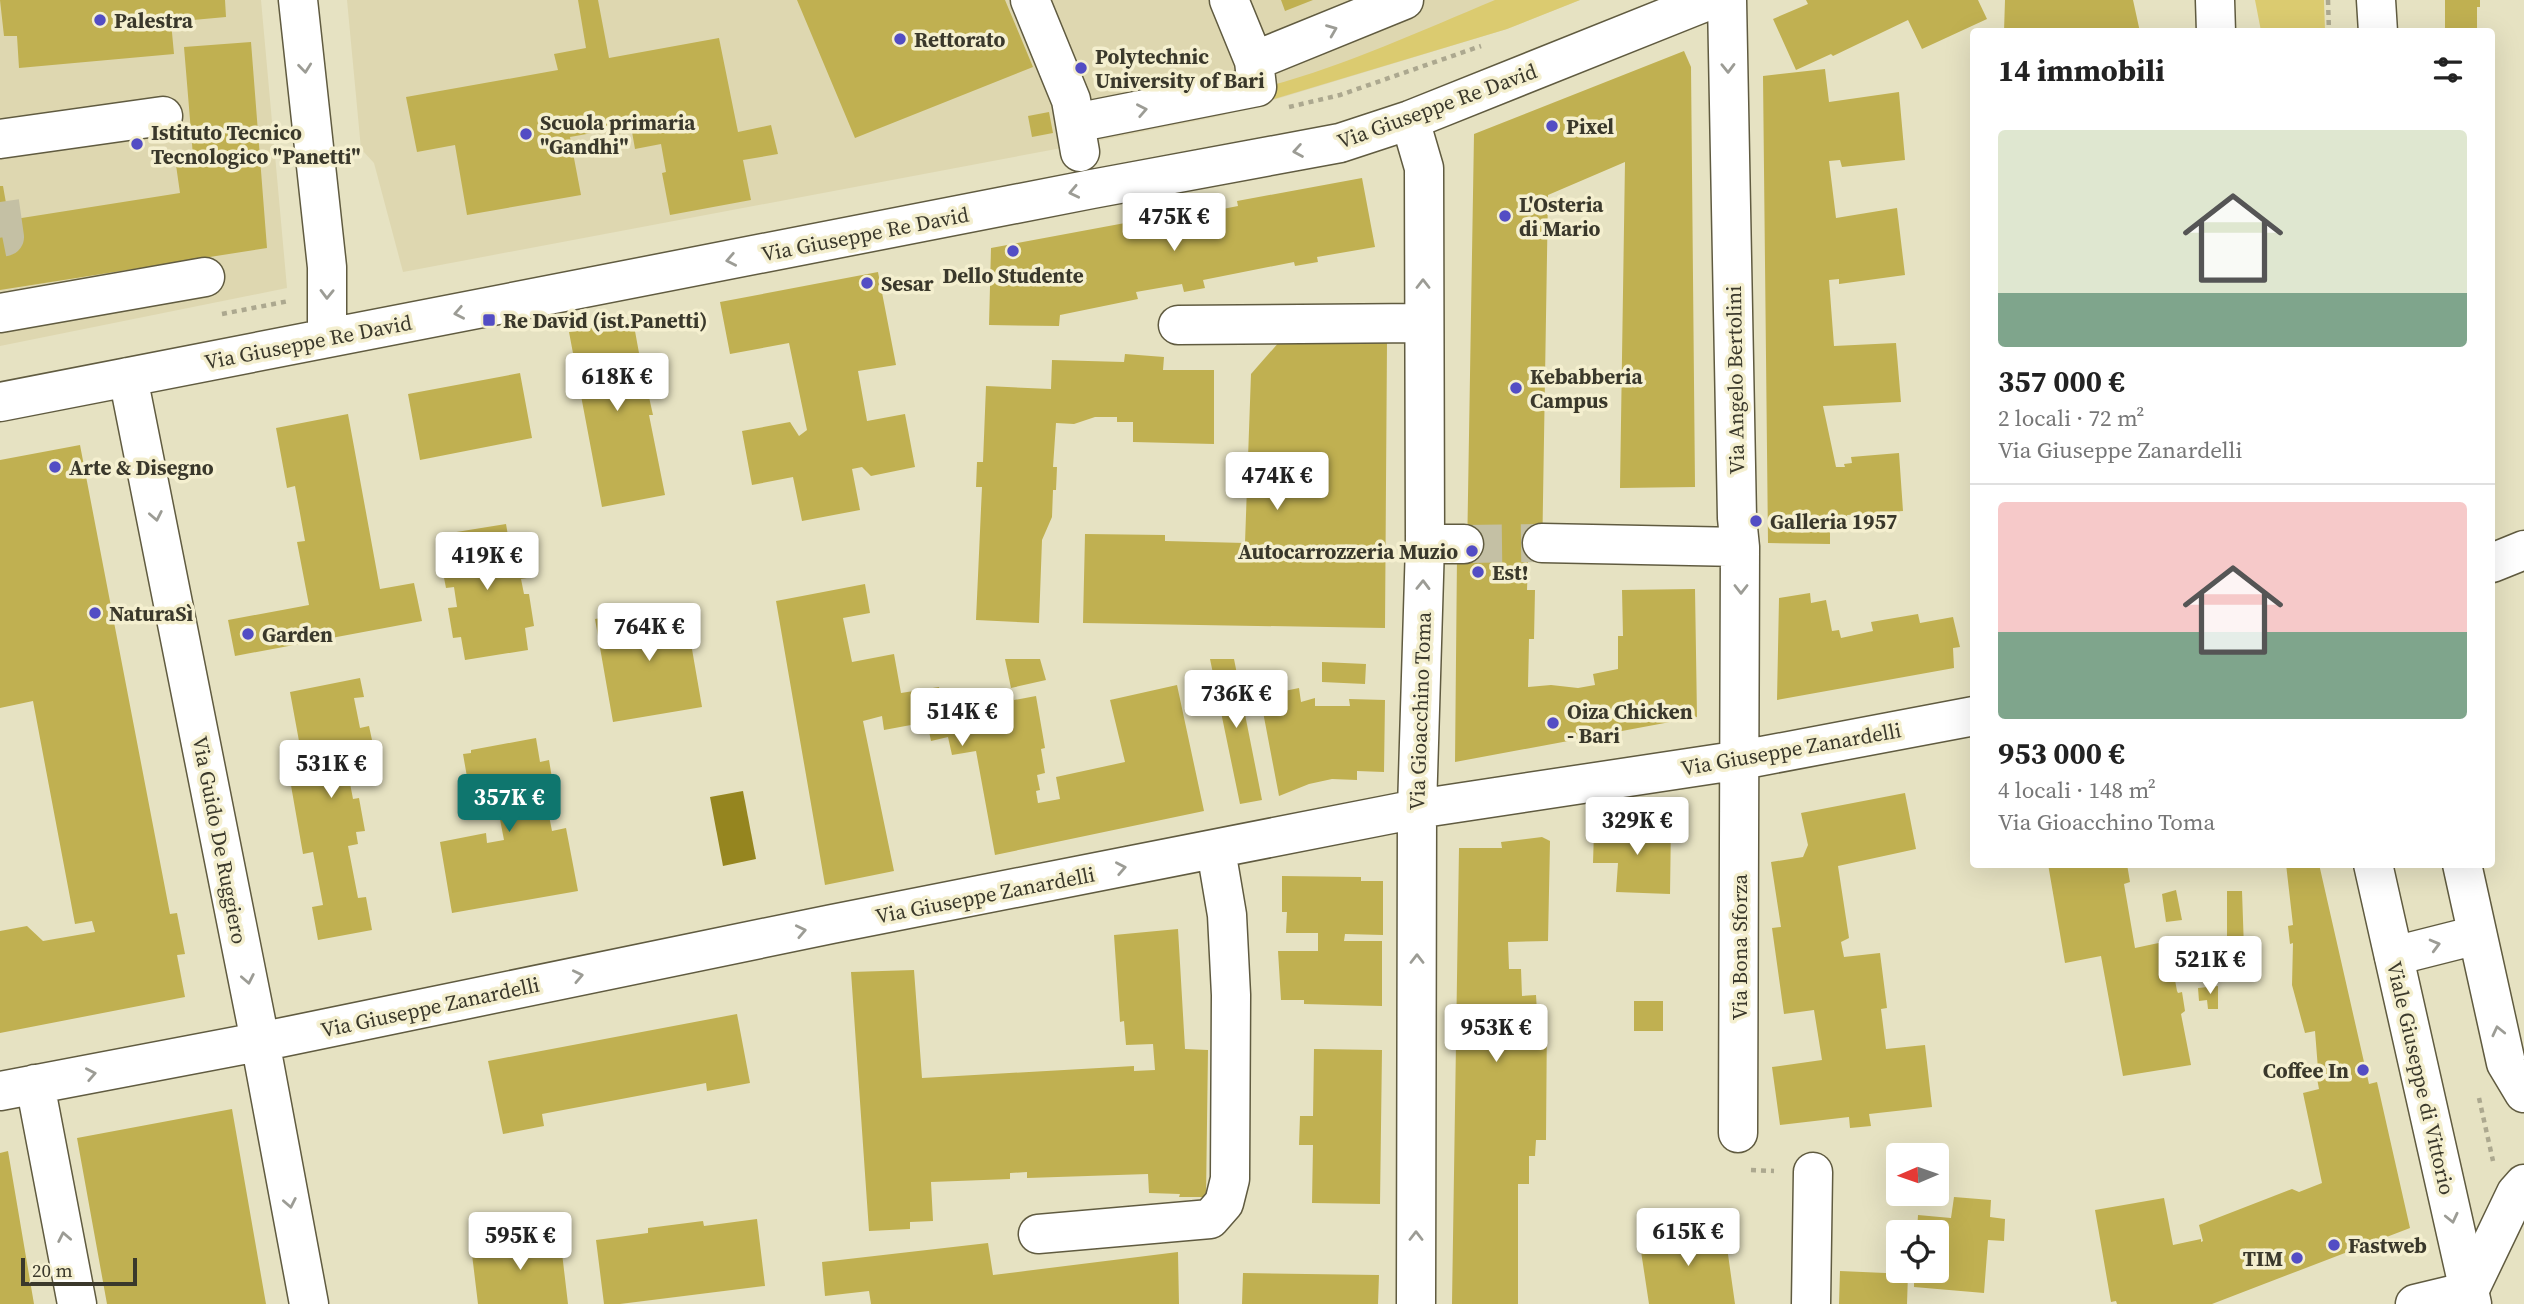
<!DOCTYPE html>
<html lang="it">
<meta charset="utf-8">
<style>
body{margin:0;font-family:"Source Serif 4",serif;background:#f2f2f2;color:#222;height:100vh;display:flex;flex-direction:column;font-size:26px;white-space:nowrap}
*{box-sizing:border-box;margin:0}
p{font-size:23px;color:#767676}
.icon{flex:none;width:38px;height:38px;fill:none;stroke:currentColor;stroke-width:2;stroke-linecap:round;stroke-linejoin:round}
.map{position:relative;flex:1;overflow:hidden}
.side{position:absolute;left:1970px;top:28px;width:525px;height:840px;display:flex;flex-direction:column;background:#fff;border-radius:7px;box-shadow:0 7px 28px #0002}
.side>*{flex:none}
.needle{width:46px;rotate:268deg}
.tools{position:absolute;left:1886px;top:1143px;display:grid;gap:14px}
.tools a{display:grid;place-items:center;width:63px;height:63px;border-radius:7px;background:#fff;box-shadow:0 7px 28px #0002;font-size:35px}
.scale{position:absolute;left:21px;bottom:18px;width:116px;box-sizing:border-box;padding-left:7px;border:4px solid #3a382b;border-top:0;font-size:19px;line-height:24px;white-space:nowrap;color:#3a382b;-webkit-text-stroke:5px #f4efcf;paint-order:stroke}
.price{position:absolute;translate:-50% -60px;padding:0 16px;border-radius:7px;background:#fff;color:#222;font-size:23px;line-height:46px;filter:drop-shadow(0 2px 4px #0008)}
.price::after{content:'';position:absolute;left:50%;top:42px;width:21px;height:16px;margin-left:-10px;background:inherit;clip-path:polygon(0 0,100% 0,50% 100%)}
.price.on{background:#0f766e;color:#fff}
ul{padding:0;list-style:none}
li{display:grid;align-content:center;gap:14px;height:371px;padding:0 28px}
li+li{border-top:2px solid #e0e0e0}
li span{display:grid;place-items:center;height:217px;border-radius:7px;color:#555}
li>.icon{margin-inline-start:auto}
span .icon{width:126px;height:126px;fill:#fffc;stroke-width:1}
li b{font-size:30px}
h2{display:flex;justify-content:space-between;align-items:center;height:84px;padding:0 28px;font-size:30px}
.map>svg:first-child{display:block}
.built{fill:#ded7b0}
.green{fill:#dbcb70}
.water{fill:#95851f}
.building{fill:#c0b051}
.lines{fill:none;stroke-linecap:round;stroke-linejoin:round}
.minor-tunnel{stroke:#c4c0a4;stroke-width:38;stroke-dasharray:38 19;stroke-linecap:butt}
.minor-casing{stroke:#605b40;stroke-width:41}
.major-casing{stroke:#605b40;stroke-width:41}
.path{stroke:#aca88f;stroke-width:4.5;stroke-dasharray:5 5;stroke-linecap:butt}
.minor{stroke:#fff;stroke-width:38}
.major{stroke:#fff;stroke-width:38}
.oneway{stroke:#9c9c95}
.poi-dot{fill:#534dc4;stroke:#f4efcf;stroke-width:2.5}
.labels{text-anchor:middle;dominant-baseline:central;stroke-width:7;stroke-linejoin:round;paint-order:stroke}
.poi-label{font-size:21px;font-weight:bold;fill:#3a382b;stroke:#f4efcf;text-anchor:start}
.street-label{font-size:21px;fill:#3a382b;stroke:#f4efcf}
</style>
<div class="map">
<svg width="2524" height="1304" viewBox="0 0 2524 1304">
<rect width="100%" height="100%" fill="#e6e2c2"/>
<path class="built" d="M0,0h261l26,288 -287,58z
M347,0h1233l-73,29 -286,87 -154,31 -664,125 -29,-109 -13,-14z"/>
<path class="green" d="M1495,0h85l-73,29 -259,78 -3,-15c87,-20 168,-58 250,-92z
M2255,0h69l1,31h-64z"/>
<path class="water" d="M743,791l13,68 -33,7 -13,-69z"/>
<path class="building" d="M0,0h225l1,17 -55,5 3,32 -155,14 -2,-32h-13z
M578,0h20l11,58 110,-20 19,94 33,-7 7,29 -35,6 8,40 -81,15 -8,-42 4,-1 -5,-28 -26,5 -4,-23 -61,11 11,58 -114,20 -12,-70 -38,7 -11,-55 152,-27 -4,-16 32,-6z
M797,0h208l28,67 -178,71z
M1281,0h32l-28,11z
M1806,0h172l9,19 -65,30 -14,-29 -75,36 -2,-2 -35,16 -23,-51 35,-15z
M2005,0h128l7,32h-136z
M2445,0h35v7h-3v25h-32z
M251,42l16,206 -267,42v-104h3l6,34 171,-27 -5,-35 18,-2 -9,-109z
M1684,51l7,16 4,420 -75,1 5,-326 -77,33 -6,366h-14l-1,29h8l-1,49h-5l-1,48 23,-2 27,3 17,-3 -2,-11 25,-5v-33h5l-1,-46 73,-1 2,128 -242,45 2,-206h10l7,-422z
M1825,69l4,33 70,-10 6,68 -63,7 -2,-7 -11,1 7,57 61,-10 8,67 -66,9v-5l-10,1 5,66 62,-3 5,59 -78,4 13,61h9l-1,-3 8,-1 -1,-6 48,-4 4,58 -56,4 1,8 -18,2v19l-62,-1 -5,-467z
M1049,112l4,21 -21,4 -4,-21z
M1362,178l13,69 -58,10 1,5 -23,4 -1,-4 -91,18 2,8 -21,4 -2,-8 -46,8 2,7 -78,16 -1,11 -70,-1 2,-77 134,-25 1,5 112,-22 -1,-5z
M878,272l18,93 -38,6 9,50 38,-7 10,53 -44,9 -9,-9 -10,2 8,41 -58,11 -9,-44 -41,8 -10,-54 48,-9 9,14 8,-6 -18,-87 -59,11 -10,-52z
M633,320l14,77h2l4,18h-4l16,80 -63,12 -33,-175z
M1280,341l107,2 -2,285 -302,-5 2,-89 80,1v6l80,2 6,-169z
M1125,354l39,3 -1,13h51v74l-81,-2v-20h-16v-5h-22l-21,7 -18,-1 -3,44h4l-1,23h-3l-1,27 -10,23 -3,83 -63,-3 6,-133h-6l1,-25h6l3,-76 65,3 1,-29 72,2z
M520,373l12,65 -112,22 -12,-66z
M348,414l32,175 34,-6 8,38 -187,35 -7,-36 81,-15 -12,-63 8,-1 -10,-55 -8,2 -11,-60z
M80,445l90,469 7,-1 8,41 -8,1 8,42 -185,36v-102l27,-5 16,15 52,-9 -3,-11 -17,3 -42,-223 -33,7v-248z
M506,524l4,23 11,-2 6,33 -6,1 3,15h5l5,32 -9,2 3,22 -63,10 -4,-23 -8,1 -5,-30 9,-1 -3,-20 -8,1 -6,-31 8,-1 -4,-22z
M865,584l5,29 -27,5 9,44 42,-8 7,39 38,-6 2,12 26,-4 1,6 45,-7 1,6 22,-4 9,52 -4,1 4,24 -8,2 3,15 -4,1 2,12 22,-4 -4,-22 69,-15 -15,-62 67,-15 27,126 -209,44 -19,-104 -24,4 -4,-18 -17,4 -4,-19 -43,8 -2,-14 -19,5 31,150 -69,14 -49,-284z
M1810,593l1,10 15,-3 6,31 7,-1 2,8 32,-7 -2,-9 47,-8 2,9 33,-6 7,30 -7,1 1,20 -177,32 2,-102z
M684,603l18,104 -89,15 -18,-103z
M1005,659h35l6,21 -35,8z
M1210,659h24l28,141 -22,4z
M1322,662l44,2 -1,20 -43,-2z
M360,678l4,19 -10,1 6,30 9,-2 3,14 -7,1 3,20 -18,3 4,14h-5l4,21 6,-1 6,33 -9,1 2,12 -10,2 10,52 8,-1 6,33 -54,10 -6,-33 11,-2 -10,-53 -10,2 -14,-80 24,-5 -4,-18 -8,1 -11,-60z
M1299,688l2,14 14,-4v8h35l-1,-7 36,1 -1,72 -27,-1v9l-25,-1 -23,5 -30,12 -19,-100z
M536,738l4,24 9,-2 3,18 -10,2 10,51 14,-3 12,63 -126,22 -12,-71 46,-9 1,10 17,-3 -6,-31 -16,3 -4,-20 -8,2 -7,-40 8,-1v-3z
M1905,793l11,56 -78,17 11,72 -8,4 3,15 36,-4 7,55 -6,1 5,40 39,-4 7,62 -63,7 2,12 -21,2 -1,-11 -69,8 -8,-58 50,-7 -8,-50 -30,4 -12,-86 9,-1 -10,-65 32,-5 5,-12 -7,-32z
M1671,823l-1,71 -54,-2 2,-29h-25l1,-32z
M1542,837l8,4 -2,100 -40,1 1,27h12l1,27 14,-1 1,17 10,1 -1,127h-10l-1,16h-6v28h-11v120h-66l7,-456h43l-1,-6z
M2048,864h79l3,18 -6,2 11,64 33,-7 9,50 1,2 4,-1 3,19 -4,3 10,51 -68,11 -22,-120 -36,7z
M2286,864h33l50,220 8,-2 33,146 -198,76h-95l-1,-3 -5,1 -16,-92 69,-12 9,47 28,-6v3l2,-1 -4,-16 93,-36 7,3 23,-9 -19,-90 16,-4 -3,-16 2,-4 -3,-38 -10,2 -13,-48 1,-42 -3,1 -2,-18 5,-1z
M1282,876l79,1v4h22v54l-38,-1 -1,7h38v65l-78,-2v-4h-23l-3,-49h40v-18h-32l1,-21h-5z
M2176,890l6,30 -16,2 -4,-28z
M2227,891h15l2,58h-17z
M1178,929l7,120 23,1 -2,147h-27l1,-3 -31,-1 -1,-19 -121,4v-6l-17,1v6l-79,3 2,39 -23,1v7l-41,2 -18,-259 63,-2 8,108 212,-12v5l21,-1 -2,-26 -27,1 -2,-24 -4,1 -6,-87z
M2218,986v23h-10l-1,-9 -8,1 -1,-13z
M1634,1001h29v30h-29z
M737,1014l13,69 -43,8 -1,-8 -164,31 2,12 -41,8 -15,-73z
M1314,1049l68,1 -2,154 -68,-1 1,-58h-14l1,-29h13z
M232,1109l34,195h-159l-30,-166z
M8,1151l26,153h-34v-151z
M1954,1197l37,3 -1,17 15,2 -1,22 -16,-1 -4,53 -70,-6v-17h23v-38h-20l1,-17 33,3z
M757,1219l8,67 -145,18h-16l-8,-64 52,-7v-5l55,-7 1,5z
M1724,1226l11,78h-86l-10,-66z
M560,1236l8,68h-90l-7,-58z
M988,1243l5,32 185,-23 1,52h-308l-2,-13 -44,5 -3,-34z
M1840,1271l68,3 -1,30h-68z
M1243,1273l136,2 -1,29h-136z"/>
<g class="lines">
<path class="minor-tunnel" d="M0,202l5,35 -5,1
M1464,544l78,-1"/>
<defs>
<path id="minor" d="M298,0l29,267v71
M1030,0l41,100 9,52
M1229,0l25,61
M1727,0l10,518 3,29 -2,586
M2376,0l2,32
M1410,120l14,48 1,376 -8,265 -1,495
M1075,123l182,-36 -3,-26 150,-61
M0,139l163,-23
M0,313l205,-36
M1178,325l245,-2
M128,377l132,664 49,263
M0,402l1092,-213 248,-46 70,-23 300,-120
M1542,543l198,4
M1425,544h39
M2492,563l32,-13
M2462,864l44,199 18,30
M2394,956l83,-21
M35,1084l42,220
M0,1091l279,-53 553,-114 585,-115 324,-49 233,-44
M1038,1234l172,-15 14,-16 6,-24 1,-184 -4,-80 -11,-65
M1811,1304l2,-132
M2415,1304l54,-13 47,-98 8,-9"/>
<path id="major" d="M2215,0l1,32
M2373,864l99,440"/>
</defs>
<use href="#minor" class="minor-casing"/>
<use href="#major" class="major-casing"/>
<path class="path" d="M2328,0l1,32
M1289,107l51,-12 141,-49
M222,314l67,-13
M2479,1098l14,63
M1751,1170l23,1"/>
<use href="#minor" class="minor"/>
<use href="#major" class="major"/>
</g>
<defs><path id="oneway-chevron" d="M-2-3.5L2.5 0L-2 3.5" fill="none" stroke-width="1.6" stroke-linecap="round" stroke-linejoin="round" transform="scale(1.75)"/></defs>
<g class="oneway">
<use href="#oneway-chevron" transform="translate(1332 30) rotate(-22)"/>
<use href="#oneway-chevron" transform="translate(305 68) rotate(84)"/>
<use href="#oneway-chevron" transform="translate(1728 68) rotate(89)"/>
<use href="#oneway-chevron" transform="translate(1142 110) rotate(-11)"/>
<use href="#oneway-chevron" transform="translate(1298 151) rotate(170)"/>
<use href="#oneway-chevron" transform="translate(1074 192) rotate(168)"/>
<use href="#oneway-chevron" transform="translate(731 260) rotate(169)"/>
<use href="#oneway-chevron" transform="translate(1423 284) rotate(-90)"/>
<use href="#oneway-chevron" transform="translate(327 294) rotate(91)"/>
<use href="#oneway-chevron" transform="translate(459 313) rotate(169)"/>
<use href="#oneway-chevron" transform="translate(156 516) rotate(79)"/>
<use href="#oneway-chevron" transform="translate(1423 585) rotate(-89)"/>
<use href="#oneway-chevron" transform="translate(1741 589) rotate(90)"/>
<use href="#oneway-chevron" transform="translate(1121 868) rotate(-11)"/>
<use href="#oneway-chevron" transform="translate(801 931) rotate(-12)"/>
<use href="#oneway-chevron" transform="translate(2435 945) rotate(-15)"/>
<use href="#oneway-chevron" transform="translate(1417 959) rotate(-90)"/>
<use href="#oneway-chevron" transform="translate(578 976) rotate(-12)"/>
<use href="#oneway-chevron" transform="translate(248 979) rotate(79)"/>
<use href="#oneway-chevron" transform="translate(2498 1031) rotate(-103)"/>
<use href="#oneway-chevron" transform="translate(91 1074) rotate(-11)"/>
<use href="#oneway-chevron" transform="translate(290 1203) rotate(79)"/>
<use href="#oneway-chevron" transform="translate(2452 1218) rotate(77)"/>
<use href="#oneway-chevron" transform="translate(1416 1236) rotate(-90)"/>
<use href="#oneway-chevron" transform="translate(64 1237) rotate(-101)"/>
</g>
<g class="poi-dot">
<circle cx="100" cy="20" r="7"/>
<circle cx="900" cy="39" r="7"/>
<circle cx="1081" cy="68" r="7"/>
<circle cx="1552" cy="126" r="7"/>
<circle cx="526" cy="134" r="7"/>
<circle cx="137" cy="144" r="7"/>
<circle cx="1505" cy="216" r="7"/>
<circle cx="1013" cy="251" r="7"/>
<circle cx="867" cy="283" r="7"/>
<rect x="482" y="313" width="14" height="14" rx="3.5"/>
<circle cx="1516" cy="388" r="7"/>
<circle cx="55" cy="467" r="7"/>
<circle cx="1756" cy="521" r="7"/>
<circle cx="1472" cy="551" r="7"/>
<circle cx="1478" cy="572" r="7"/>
<circle cx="95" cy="613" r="7"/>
<circle cx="248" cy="634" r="7"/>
<circle cx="1553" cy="723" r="7"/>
<circle cx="2363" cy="1070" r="7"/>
<circle cx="2334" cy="1245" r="7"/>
<circle cx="2297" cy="1258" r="7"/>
</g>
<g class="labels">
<g class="poi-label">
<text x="114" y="20">Palestra</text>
<text x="914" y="39">Rettorato</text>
<text x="1095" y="56">Polytechnic<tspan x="1095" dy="24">University of Bari</tspan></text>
<text x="540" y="122">Scuola primaria<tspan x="540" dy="24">"Gandhi"</tspan></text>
<text x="1566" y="126">Pixel</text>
<text x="151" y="132">Istituto Tecnico<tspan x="151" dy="24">Tecnologico "Panetti"</tspan></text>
<text x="1519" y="204">L'Osteria<tspan x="1519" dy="24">di Mario</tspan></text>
<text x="1013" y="275" text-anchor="middle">Dello Studente</text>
<text x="881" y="283">Sesar</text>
<text x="503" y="320">Re David (ist.Panetti)</text>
<text x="1530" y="376">Kebabberia<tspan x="1530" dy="24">Campus</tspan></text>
<text x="69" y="467">Arte &amp; Disegno</text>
<text x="1770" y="521">Galleria 1957</text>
<text x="1458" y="551" text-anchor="end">Autocarrozzeria Muzio</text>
<text x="1492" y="572">Est!</text>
<text x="109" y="613">NaturaSì</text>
<text x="262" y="634">Garden</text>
<text x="1567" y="711">Oiza Chicken<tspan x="1567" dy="24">- Bari</tspan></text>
<text x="2349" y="1070" text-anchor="end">Coffee In</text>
<text x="2348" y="1245">Fastweb</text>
<text x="2283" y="1258" text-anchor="end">TIM</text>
</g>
<g class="street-label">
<text transform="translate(1437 106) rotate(-20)">Via Giuseppe Re David</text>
<text transform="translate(865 234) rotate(-11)">Via Giuseppe Re David</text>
<text transform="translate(308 342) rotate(-11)">Via Giuseppe Re David</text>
<text transform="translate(1735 380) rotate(-91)">Via Angelo Bertolini</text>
<text transform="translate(1420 711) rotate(-88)">Via Gioacchino Toma</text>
<text transform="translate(1791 749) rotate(-10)">Via Giuseppe Zanardelli</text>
<text transform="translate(220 840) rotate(79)">Via Guido De Ruggiero</text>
<text transform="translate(985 895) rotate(-11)">Via Giuseppe Zanardelli</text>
<text transform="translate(1739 947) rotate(-90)">Via Bona Sforza</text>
<text transform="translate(430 1007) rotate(-12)">Via Giuseppe Zanardelli</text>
<text transform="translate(2421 1078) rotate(77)">Viale Giuseppe di Vittorio</text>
</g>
</g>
</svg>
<div class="tools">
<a><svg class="needle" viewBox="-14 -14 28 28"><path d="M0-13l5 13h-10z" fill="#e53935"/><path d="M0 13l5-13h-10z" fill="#767676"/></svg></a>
<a><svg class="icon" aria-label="locate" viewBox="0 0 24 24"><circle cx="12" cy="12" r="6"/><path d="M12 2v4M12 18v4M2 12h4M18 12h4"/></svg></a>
</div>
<div class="scale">20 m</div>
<b class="price" style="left:1174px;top:253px">475K €</b>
<b class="price" style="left:617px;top:413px">618K €</b>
<b class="price" style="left:1277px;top:512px">474K €</b>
<b class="price" style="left:487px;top:592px">419K €</b>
<b class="price" style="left:649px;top:663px">764K €</b>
<b class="price" style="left:1236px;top:730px">736K €</b>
<b class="price" style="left:962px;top:748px">514K €</b>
<b class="price" style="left:331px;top:800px">531K €</b>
<b class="price on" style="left:509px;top:834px">357K €</b>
<b class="price" style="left:1637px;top:857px">329K €</b>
<b class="price" style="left:2210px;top:996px">521K €</b>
<b class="price" style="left:1496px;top:1064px">953K €</b>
<b class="price" style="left:1688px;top:1268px">615K €</b>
<b class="price" style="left:520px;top:1272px">595K €</b>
<section class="side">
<h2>14 immobili<svg class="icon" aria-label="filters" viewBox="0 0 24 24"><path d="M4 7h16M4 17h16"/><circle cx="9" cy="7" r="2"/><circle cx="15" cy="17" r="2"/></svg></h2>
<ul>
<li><span style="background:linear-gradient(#dfe7d0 75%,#7fa58c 0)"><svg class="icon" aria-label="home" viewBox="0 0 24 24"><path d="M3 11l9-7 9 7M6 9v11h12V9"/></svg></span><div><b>357 000 €</b><p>2 locali · 72 m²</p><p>Via Giuseppe Zanardelli</p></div></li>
<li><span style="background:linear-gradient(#f6c9c9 60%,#7fa58c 0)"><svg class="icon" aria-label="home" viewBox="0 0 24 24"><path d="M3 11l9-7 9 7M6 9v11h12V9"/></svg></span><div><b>953 000 €</b><p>4 locali · 148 m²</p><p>Via Gioacchino Toma</p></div></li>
</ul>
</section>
</div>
